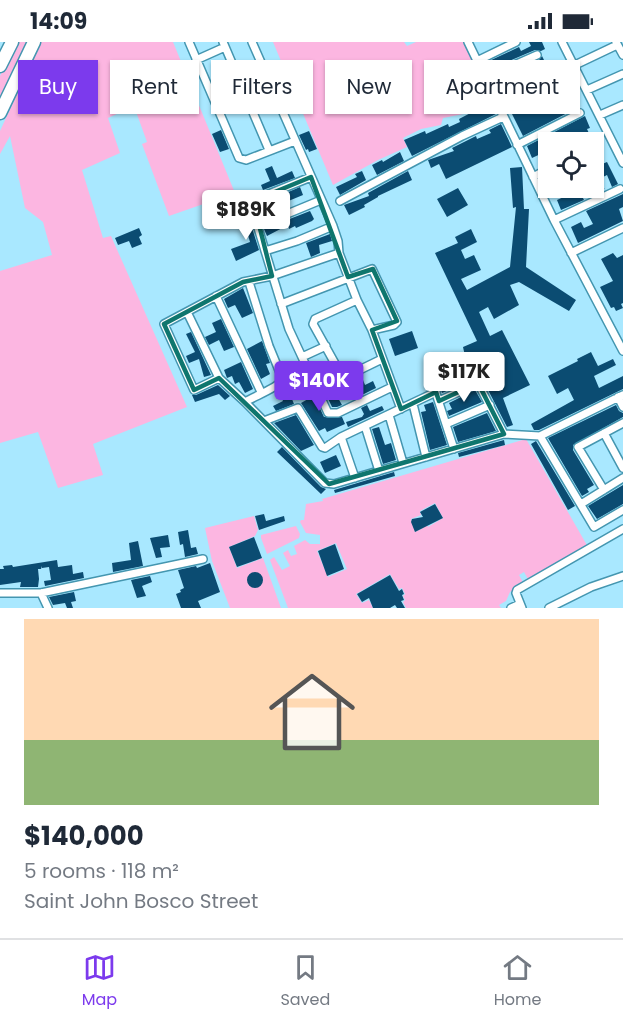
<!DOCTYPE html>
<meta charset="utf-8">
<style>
body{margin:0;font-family:Poppins,sans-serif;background:#f2f2f3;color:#1f2937;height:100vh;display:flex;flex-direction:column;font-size:22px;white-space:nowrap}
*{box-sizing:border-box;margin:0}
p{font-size:20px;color:#747a83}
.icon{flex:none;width:33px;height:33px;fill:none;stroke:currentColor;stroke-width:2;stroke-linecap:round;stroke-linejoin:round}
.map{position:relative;height:566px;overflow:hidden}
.drawer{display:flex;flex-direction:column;background:#fff;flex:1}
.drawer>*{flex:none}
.top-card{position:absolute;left:18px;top:18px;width:588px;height:54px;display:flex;gap:12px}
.buttons{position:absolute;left:538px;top:90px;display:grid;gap:12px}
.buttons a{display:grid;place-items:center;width:66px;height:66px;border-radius:0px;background:#fff;box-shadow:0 2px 4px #0004;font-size:30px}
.price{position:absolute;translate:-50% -51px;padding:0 14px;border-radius:6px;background:#fff;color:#222;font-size:20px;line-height:39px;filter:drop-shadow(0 2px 3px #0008)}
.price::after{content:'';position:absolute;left:50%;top:36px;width:18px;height:14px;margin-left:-9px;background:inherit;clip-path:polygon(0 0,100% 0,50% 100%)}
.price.on{background:#7c3aed;color:#fff}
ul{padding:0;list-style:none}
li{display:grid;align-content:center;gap:12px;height:318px;padding:0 24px}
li+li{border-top:2px solid #e0e1e3}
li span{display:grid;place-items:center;height:186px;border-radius:0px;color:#555}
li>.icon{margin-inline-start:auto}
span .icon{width:108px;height:108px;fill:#fffc;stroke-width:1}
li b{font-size:26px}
.chip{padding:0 21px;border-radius:0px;background:#fff;box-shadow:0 2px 4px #0004;font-size:21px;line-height:54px}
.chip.on{background:#7c3aed;color:#fff}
.status{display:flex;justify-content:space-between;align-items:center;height:42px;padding:0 30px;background:#fff;direction:ltr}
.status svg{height:16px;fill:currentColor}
.dock{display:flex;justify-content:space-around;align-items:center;height:84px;border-top:2px solid #e0e1e3;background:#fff;font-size:16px;color:#747a83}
.dock a{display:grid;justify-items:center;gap:3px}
.dock .on{color:#7c3aed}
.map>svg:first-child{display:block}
.green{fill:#fcb6e1;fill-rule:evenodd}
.building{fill:#0b4c72}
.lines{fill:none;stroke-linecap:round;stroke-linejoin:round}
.street-casing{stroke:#4496b0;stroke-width:10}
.highway-casing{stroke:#4496b0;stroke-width:15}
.street{stroke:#fff;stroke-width:7}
.highway{stroke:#fff;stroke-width:12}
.marked{fill:none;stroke:#0f766e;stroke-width:4.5;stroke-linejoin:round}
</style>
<div class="status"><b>14:09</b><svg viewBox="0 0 49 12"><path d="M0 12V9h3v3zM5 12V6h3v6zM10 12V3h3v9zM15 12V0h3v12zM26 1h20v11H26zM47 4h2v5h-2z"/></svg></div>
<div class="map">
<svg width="623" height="566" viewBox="0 0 623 566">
<rect width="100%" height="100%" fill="#a9e8ff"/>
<path class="green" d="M16,0h13l-29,62v-28z
M41,0h132l62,151 -66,23 -27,-72 5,-2 -13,-36 -26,12 12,35 -38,17 21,68 8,-2 76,171 -94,37 10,31 -45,13 -20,-56 -38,11v-172l52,-16 -9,-33 -18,-14 -15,-72 -10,18v-23z
M273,0h131l3,4 9,-4h49l6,13 -1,2 4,6 -12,7 17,35 -4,1 -12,-19 -5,8 4,7 -4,2 5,10 -20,4 -2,7 -20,4 -18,9 4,9 -29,13 -45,25z
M526,397l62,108 -59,34 -5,-9 -5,3 5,9 -14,8 -4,9 -7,4 2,3h-95l-3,-6 2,-2 -2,-4 2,-2 -3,-6 -3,1 -9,-15 -34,20 6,9 7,-3 4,8h-85l-18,-48 4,-3 8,13 8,-4 -7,-13 5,-3 3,6 6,-2 -3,-8 11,-6 5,4h10v-9l-14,-2 -6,-11 1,-2h3l2,-16 17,-3 -1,-2zM435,461l8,15 -15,9 -3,-6 -4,2 2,5 -8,4 -4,-13 10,-4 -1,-4zM336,501l11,26 -19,8 -11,-26z
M254,474l4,14 -3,6 -26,11 8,21 26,-10 18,50h-51l-18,-47 -7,-33z
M296,484l4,8 -1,4 -32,16 -6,-16v-3z"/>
<path class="building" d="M529,0h13l3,7 -4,2 -6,-1 -42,18 -4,-7 30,-14 2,4 10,-5z
M542,14l8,16 9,-5 2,5 -4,2 2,4 -53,24 -9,-23 42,-19z
M473,24l23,48 -84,42 -8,-16 21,-9 1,3 22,-10 1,3 11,-5 -1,-3 23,-12 -18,-36z
M560,48l4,8 2,-1 3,4 6,-3 4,9 -56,29 -11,-22z
M585,74l5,12 -3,1 6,13h-11l-3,-7 -16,7h-14v8l-17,8 -5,-12z
M501,82l11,23 -66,32 -7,-15 -8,4 -3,-8 26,-9 -2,-3 24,-12 1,3 14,-6 -2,-3z
M221,88l8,19 -9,3 -8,-18z
M309,89l8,18 -8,3 -1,-3 -2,1 -7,-15z
M400,110l4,9 -27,14 -5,-10 10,-5 1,2z
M607,120l11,22 -6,3 -5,-12 -10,5 4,8h4l-12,5 -3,-5h4v-15h4l-3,-6z
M272,124l5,12 15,-7 3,7 -32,12 -2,-5 9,-4 -5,-12z
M522,125l2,42h5l-3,58 50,33 -7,11 -50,-29 -9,3 9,20 -25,14 -6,-12 -9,5 11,24 12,-6 28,55 -27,13 10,27 -6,2 -22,-43 11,-5 -4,-9 -12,5 -15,-19 -2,-9 14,-6 -42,-88 23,-10 -3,-6 16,-8 6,13 -16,8 4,9 9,-4 7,15 -20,9 6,11 43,-23 6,-60 -3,1 -3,-40z
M362,129l4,9 -26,15 -4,-8 21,-10 -2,-3z
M408,129l4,9 -34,16v1l-14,8 1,2 -16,8 -5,-10 25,-9 -1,-3z
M300,145l3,8 -17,7 2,5 -27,12 -3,-14z
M458,146l10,17 -21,12 -10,-18z
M579,148l5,10 -23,10 -4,-10z
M623,152v13l-4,2 4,12 -45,22 -7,-16 10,-5 3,6 9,-4 -7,-13z
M246,167l13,41 -23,11 -5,-12 19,-7 -9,-31z
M310,169l4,8 -2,2 -16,7 -1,-2 -6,3 -1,-4 -21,11 -3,-7z
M139,186l3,7 -3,2 3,7 -10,4 -3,-7 -11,4 -3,-7z
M330,192l2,7 -13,4 1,8 -9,4 -5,-14z
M613,211l4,5 6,-3v48l-2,1 2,4 -7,3 -2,-4 -3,1 -11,-21 13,-6 -12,-22z
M243,246l10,25 -11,5 -7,-13 -7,3 -4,-9z
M221,277l13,28 -10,4 -5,-11 -10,5 -4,-8 11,-5 -4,-9z
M412,289l6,17 -23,8 -6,-17z
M191,290l20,43 -7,2 -5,-18 -10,4 -3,-7 9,-4 -9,-18z
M262,299l8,22 -4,1 4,10 -9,5 -14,-30z
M591,310l7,14 15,-7 3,6 -22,11 5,12 24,-12v13l-84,41h-5l-3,-6 43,-24 -6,-12 -11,6 -9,-18 30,-15 -1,-2z
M241,320l12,27 -8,4 -6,-11 -4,2 -3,-8 -5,2 -3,-8z
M331,325l10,16 -13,7 5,10 5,-2 4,7 -5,2h-5l-15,-32z
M461,325l9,14 -28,12 -5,-15z
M363,338l2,5 8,-4 3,7 -16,8 -6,-12z
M307,339l17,36h18l3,7 -18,8 -2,-4 -6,3 -18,-28 7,-4 -8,-15z
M218,343l12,11 -5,4 -6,-6 -24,8 -3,-7h4z
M287,345l7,17 -18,7 -3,-5 10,-5 -4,-10z
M475,348l7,12 -33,14 -2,-5 5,-2 -3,-6z
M433,360l14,43 -17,5 -9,-38 5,-1 -2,-6z
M367,363l3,6 12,-5 2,4 -36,17 -2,-5 16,-5 2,-3 -3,-6z
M616,363l3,6 4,2v4l-50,28v5l21,35 -7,4 2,3 -7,4 -34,-58z
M487,371l9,18 -38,11 -5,-15z
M296,373l18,30 -13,6 -27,-28z
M379,385l6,18 6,-2 5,17 -13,4 -11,-35z
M504,398l1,5 -46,12 -1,-4z
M536,399l39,65 -7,4 -37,-66z
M282,405l39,40 5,2 -5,5 -44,-42z
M336,413l5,11 -16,7 -5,-11z
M394,430l1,4 -60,17 -1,-3z
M623,443v19l-26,15 -9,-13z
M435,462l8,14 -28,14 -4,-10 1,-3 11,-2 -3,-5z
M264,472l2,7 18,-5 1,5 -26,9 -4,-14z
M188,488l3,18 5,-1 2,7 -13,3 -2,-13 -3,1 -2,-13z
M168,493l2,12 -10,1 2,9 -6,1 -6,-20z
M254,495l8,21 -25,9 -8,-20z
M138,499l5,25 -30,6 -1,-9 19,-3 -2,-17z
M335,502l9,25 -17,7 -9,-25z
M57,518l1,7 14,-2 1,9 10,-2 1,6 -39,8 -1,-5 7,-1 -2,-13 -7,1v-2l-1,3h-3l1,10 -1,8h-18l1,-5 -21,3v-16h4l-1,-3 9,-1 1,2z
M210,521l10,29 -22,9 3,7h-20l-5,-14 5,-2 -1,-2 4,-2 -6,-18 18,-4 1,2z
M247 538a8 8 0 1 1 16 0a8 8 0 1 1-16 0Z
M390,533l9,16 3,-2 2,5 -2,1 2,5 -3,1 4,7h-8l-2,-3 -5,3h-17l-4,-10 -7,4 -5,-8z
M150,534l2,6 -10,4 4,10 -9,2 -6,-18z
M74,550l2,9 -5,1 2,6h-6l-2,-5 -12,2 -4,-8z"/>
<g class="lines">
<defs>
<path id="street" d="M189,0l50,116 7,2 49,-19
M223,0l46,108
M252,0l81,184 5,15 1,12 18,47 15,30 29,79
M468,0l86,178 69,131
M562,0l61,121
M616,0l7,13
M196,18l29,-13
M477,19l39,-19
M575,23l42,-20
M485,36l52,-23
M587,48l36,-16
M500,69l64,-29
M600,73l23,-10
M517,103l63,-32
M311,135l-57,23 -3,5 38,124 39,84h10l54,-26
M533,135l16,-9
M340,159l122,-65 41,-19
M554,178l66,-31
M258,184l63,-26
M265,209l32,-10 36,-15
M339,211l-67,23 -29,6 -79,42 30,66 25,-12 26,24 80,81 9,1 170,-50 36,2 83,-41
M571,211l52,-25
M216,254l45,96
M357,258l-42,19 -2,5 30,54 39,-19
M281,262l91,-35 25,53 -3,3 -22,5
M187,270l32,66
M302,315l24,-11
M618,355l5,10
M439,359l39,-18
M245,360c10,-6 32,-14 38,-22l-14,-34 -20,-64
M413,362l13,53
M389,373l14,48
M264,379l34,-13 24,39 3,1 16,-11 95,-45
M446,382l44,-19
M365,384l14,45
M604,391l19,35
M540,394l54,91 29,-17
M341,395l14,41
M454,407l-24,-74 31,-14 3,1 14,21 26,51
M604,448l-26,-43 45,-24
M581,462l42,-26
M0,551h41l162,-34
M41,551l7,15
M511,566l9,-4
M522,566l-6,-15 1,-3 106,-61
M549,566l42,-21 32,-11"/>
<path id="highway" d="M0,24l12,-24
M0,71l34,-71"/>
</defs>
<use href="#street" class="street-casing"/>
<use href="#highway" class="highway-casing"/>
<use href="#street" class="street"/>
<use href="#highway" class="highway"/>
</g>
<path class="marked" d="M311,135l37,100 25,-8 24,52 -25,9 29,79 35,-17 3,9 39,-18 26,51 -175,50 -110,-106 -25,12 -30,-66 79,-42 29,-6 -19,-75z"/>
</svg>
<div class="buttons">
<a><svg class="icon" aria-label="locate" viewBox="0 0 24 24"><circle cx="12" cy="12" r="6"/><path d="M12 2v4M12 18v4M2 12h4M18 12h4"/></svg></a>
</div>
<b class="price" style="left:246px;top:199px">$189K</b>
<b class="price" style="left:464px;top:361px">$117K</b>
<b class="price on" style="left:319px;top:370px">$140K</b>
<div class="top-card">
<a class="chip on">Buy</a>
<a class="chip">Rent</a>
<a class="chip">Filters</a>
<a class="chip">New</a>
<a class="chip">Apartment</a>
</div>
</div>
<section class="drawer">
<ul>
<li><span style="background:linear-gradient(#ffd9b3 65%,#8fb573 0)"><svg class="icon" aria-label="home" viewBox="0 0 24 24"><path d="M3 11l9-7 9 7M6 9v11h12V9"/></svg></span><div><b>$140,000</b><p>5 rooms · 118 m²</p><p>Saint John Bosco Street</p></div></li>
</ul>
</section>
<nav class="dock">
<a class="on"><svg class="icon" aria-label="map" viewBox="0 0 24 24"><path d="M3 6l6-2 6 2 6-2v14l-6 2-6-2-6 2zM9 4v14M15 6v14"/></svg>Map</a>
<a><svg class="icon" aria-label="saved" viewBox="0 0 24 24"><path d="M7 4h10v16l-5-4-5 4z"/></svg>Saved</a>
<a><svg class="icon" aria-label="home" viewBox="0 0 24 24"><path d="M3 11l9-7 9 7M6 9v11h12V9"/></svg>Home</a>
</nav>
